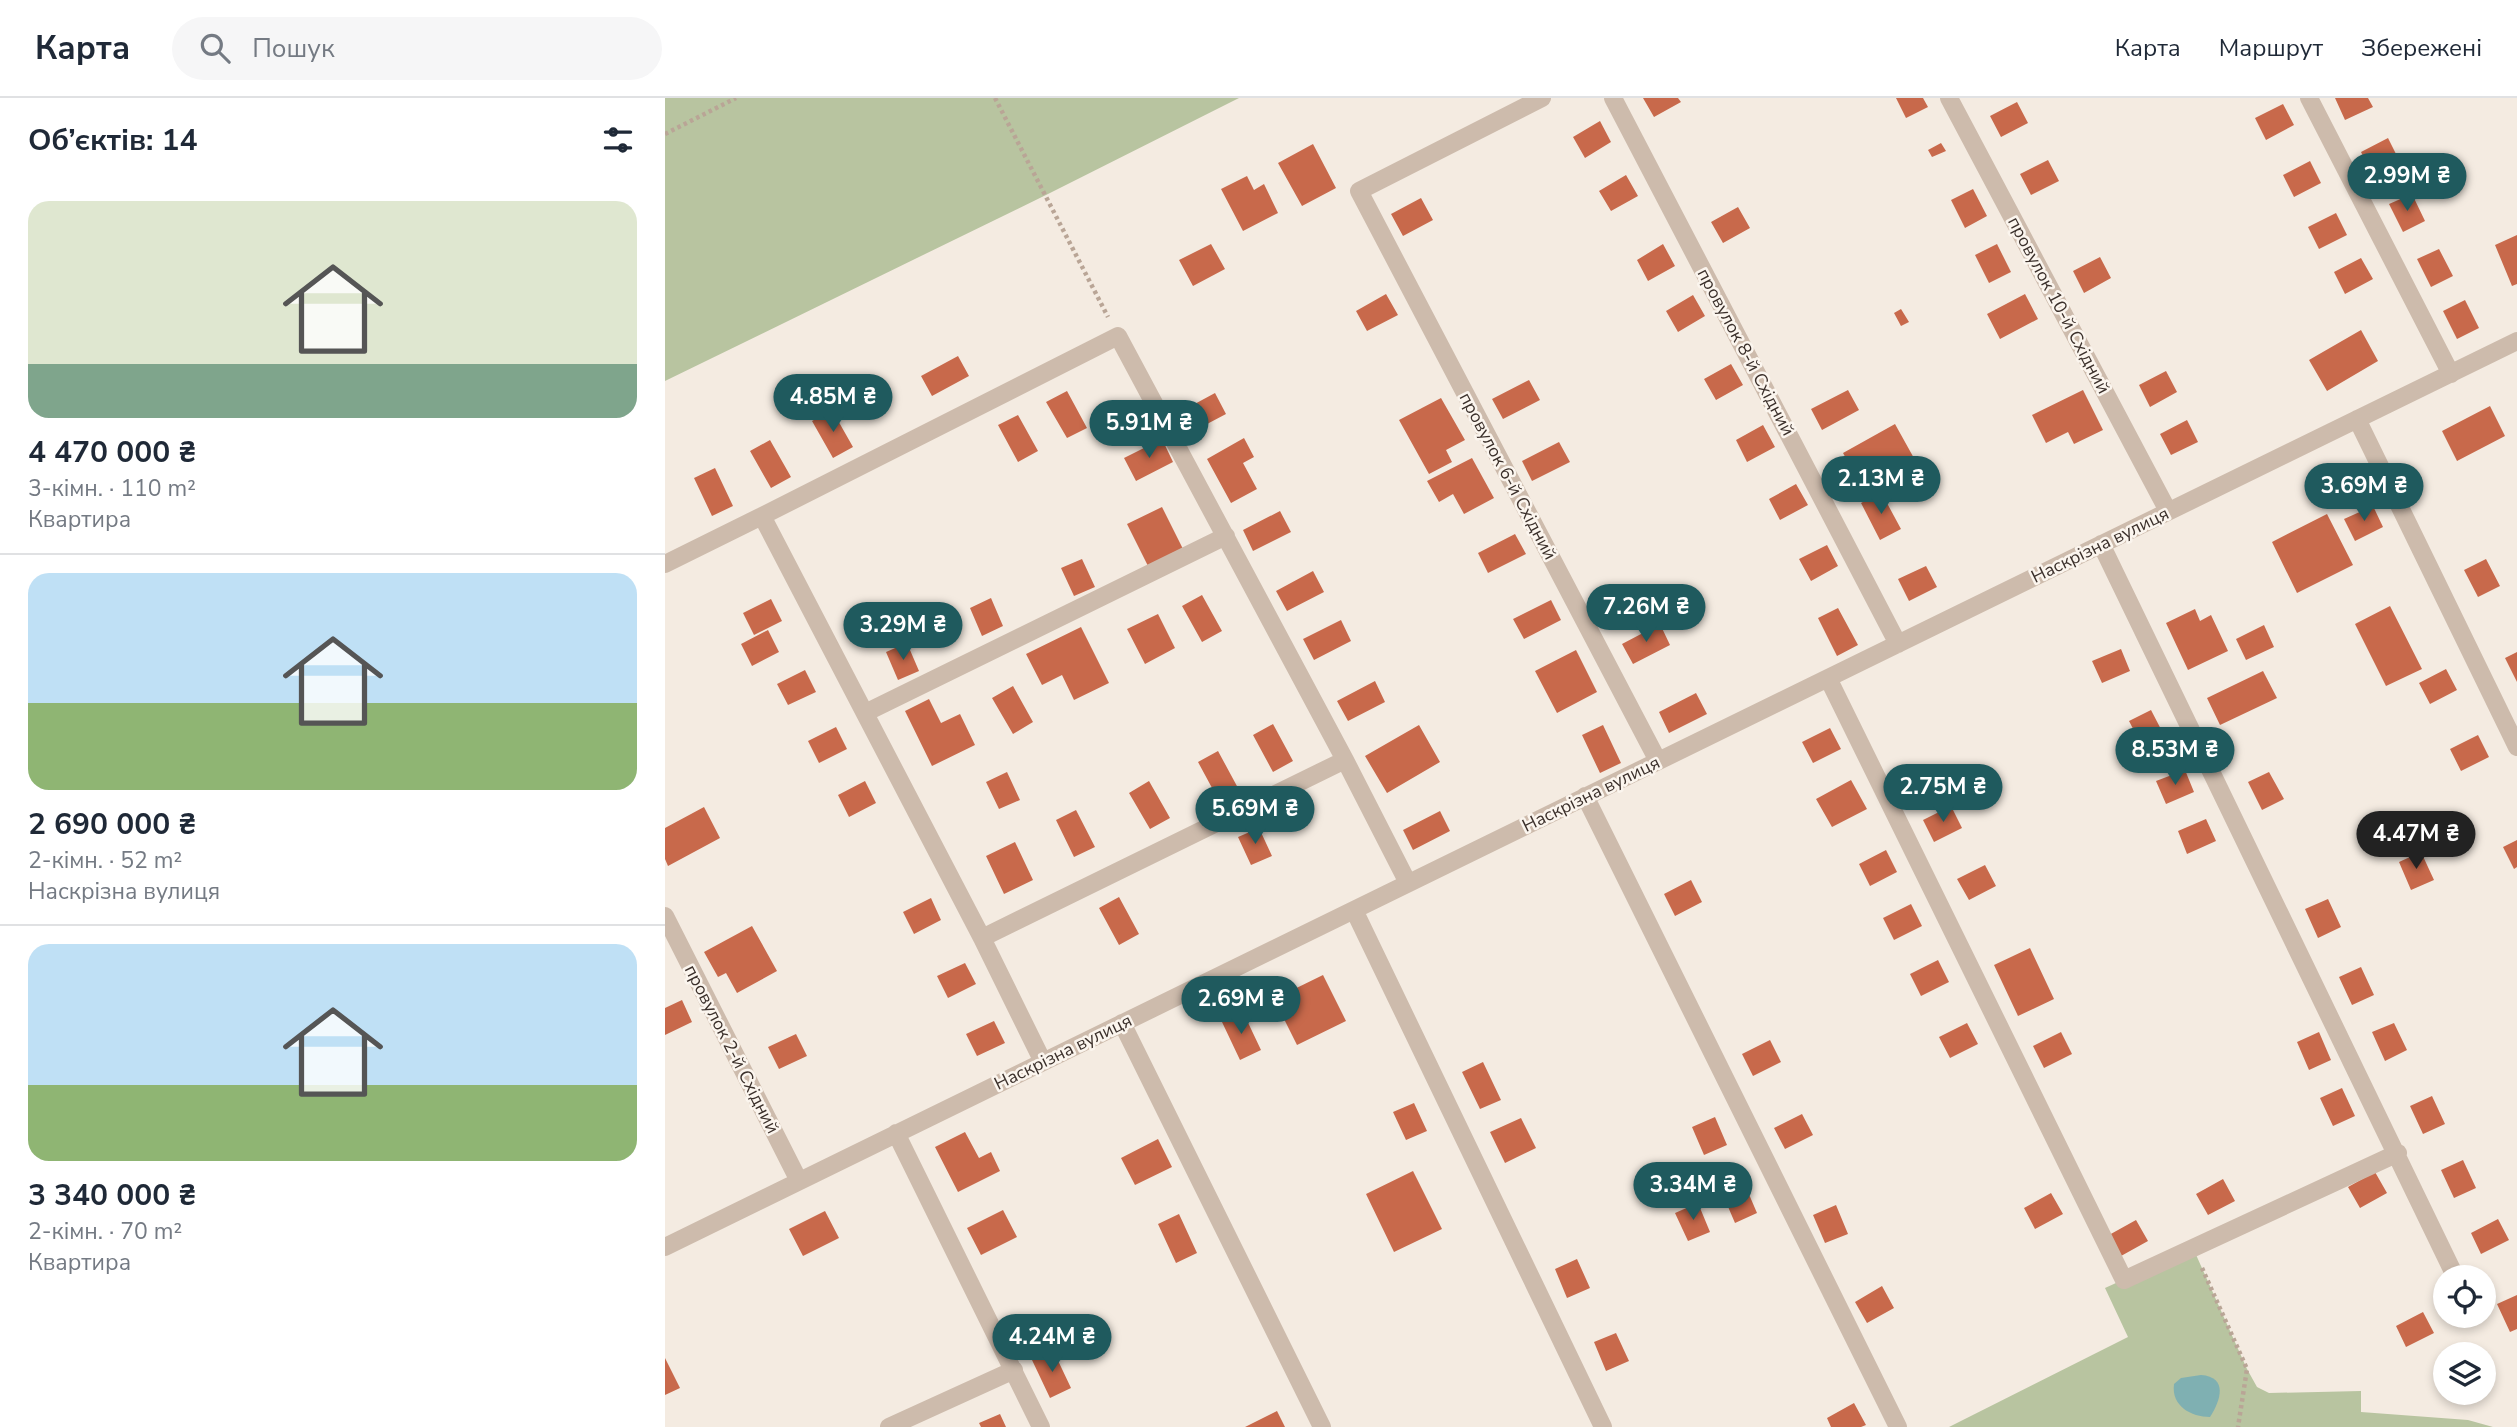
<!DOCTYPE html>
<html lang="uk">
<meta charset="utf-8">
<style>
body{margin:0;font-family:"Nunito Sans",sans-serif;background:#f6f6f7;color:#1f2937;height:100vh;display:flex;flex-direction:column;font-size:26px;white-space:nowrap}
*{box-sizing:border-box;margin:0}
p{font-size:23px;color:#747a83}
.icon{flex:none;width:38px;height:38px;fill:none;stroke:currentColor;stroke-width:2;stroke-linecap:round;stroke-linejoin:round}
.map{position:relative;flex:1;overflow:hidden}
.sheet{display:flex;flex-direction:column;background:#fff;width:665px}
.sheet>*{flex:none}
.tools{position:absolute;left:1768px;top:1167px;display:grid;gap:14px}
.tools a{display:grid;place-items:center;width:63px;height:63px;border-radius:50%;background:#fff;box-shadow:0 4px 10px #0003;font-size:35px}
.price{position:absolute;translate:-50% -60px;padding:0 16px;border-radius:24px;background:#1f5a5e;color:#fff;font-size:23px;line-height:46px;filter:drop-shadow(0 2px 4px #0008)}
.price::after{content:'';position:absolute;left:50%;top:42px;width:21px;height:16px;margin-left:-10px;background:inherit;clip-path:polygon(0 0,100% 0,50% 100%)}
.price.current{background:#222;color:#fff}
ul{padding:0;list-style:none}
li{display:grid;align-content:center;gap:14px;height:371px;padding:0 28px}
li+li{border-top:2px solid #e0e1e3}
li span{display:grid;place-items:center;height:217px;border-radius:21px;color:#555}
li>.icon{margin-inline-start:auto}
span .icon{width:126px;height:126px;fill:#fffc;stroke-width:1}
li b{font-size:30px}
h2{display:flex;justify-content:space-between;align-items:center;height:84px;padding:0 28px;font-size:30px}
header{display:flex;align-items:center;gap:42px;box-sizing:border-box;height:98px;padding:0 35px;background:#fff;border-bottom:2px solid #e0e1e3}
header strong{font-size:33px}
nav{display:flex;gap:38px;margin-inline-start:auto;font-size:24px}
.search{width:490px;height:63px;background:#f6f6f7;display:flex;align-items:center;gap:18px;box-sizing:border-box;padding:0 24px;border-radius:38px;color:#747a83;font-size:26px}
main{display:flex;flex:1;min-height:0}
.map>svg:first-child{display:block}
.green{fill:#b8c4a0}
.water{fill:#7fb0b2}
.building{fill:#c8694b}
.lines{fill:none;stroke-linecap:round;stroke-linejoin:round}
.path{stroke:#b9a596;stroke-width:4.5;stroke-dasharray:3.5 3.5;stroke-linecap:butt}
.minor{stroke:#cdbbac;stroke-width:18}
.labels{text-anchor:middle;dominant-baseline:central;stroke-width:5;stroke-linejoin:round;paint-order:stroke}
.street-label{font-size:18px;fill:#3b302b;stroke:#fbf5ee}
</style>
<header>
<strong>Карта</strong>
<div class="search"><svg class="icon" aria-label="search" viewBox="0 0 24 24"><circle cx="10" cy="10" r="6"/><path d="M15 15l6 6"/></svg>Пошук</div>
<nav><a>Карта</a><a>Маршрут</a><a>Збережені</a></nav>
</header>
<main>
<section class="sheet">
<h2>Об’єктів: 14<svg class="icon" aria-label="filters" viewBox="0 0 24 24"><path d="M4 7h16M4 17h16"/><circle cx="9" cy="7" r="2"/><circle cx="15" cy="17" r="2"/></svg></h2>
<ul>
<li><span style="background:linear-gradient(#dfe7d0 75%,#7fa58c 0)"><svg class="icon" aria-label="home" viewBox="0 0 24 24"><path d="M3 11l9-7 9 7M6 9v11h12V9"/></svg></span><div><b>4 470 000 ₴</b><p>3-кімн. · 110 m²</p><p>Квартира</p></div></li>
<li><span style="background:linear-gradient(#bfe0f5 60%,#8fb573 0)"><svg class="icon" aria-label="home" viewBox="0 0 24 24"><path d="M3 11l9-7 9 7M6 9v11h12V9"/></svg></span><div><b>2 690 000 ₴</b><p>2-кімн. · 52 m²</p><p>Наскрізна вулиця</p></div></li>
<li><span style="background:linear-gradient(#bfe0f5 65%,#8fb573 0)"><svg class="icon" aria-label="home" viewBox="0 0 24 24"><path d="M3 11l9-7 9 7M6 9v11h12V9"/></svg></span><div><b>3 340 000 ₴</b><p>2-кімн. · 70 m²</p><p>Квартира</p></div></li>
</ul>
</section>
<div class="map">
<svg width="1852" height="1329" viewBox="0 0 1852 1329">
<rect width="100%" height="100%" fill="#f4ebe1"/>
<path class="green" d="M0,0h574l-193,97 -381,186z
M1528,1150l54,121 10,18 12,6 92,-2v21l107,8 25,7h-544l179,-90 -23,-49z"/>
<path class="water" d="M1536,1277c27,2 20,25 9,42 -19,0 -39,-11 -36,-33l7,-6z"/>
<path class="building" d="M978,0h35l3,4 -27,15z
M1231,0h27l5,9 -22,11z
M1670,0h33l5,9 -28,13z
M1352,4l11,21 -27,14 -11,-21z
M1618,6l11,21 -28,15 -11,-22z
M935,23l11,21 -26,16 -12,-21z
M1723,40l11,22 -27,14 -11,-22z
M1276,45l5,8 -14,6 -4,-7z
M648,46l23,44 -34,18 -24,-43z
M1383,62l11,21 -28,14 -11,-21z
M1645,63l11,22 -27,14 -11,-22z
M961,77l12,21 -27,15 -12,-20z
M582,78l7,14 10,-6 14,29 -35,18 -22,-42z
M1308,91l14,27 -22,12 -14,-28z
M1747,96l13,27 -22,11 -14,-28z
M756,100l12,22 -30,16 -12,-22z
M1073,109l12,21 -27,15 -12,-21z
M1671,115l11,22 -28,14 -11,-22z
M1852,137v49l-5,2 -17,-41z
M546,146l14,25 -32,17 -14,-26z
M998,146l12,22 -27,15 -11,-21z
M1332,146l14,28 -22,11 -14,-28z
M1774,151l14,27 -22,11 -14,-28z
M1435,159l11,21 -27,15 -11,-22z
M1696,160l12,21 -28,15 -11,-22z
M721,196l12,21 -31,16 -11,-20z
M1360,196l13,25 -38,20 -13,-25z
M1028,197l12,21 -27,16 -12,-21z
M1800,202l14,28 -22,11 -14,-28z
M1236,211l8,13 -8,4 -7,-13z
M1696,232l17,31 -51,30 -18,-31z
M293,258l11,20 -37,20 -11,-20z
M1066,266l12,21 -27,15 -12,-21z
M1501,273l11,21 -27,15 -11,-22z
M864,282l11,20 -37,19 -11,-20z
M1183,292l11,20 -37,20 -11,-21z
M1418,292l20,40 -29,14 -6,-12 -22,11 -14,-28z
M402,293l20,37 -20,10 -21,-36z
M550,295l11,21 -36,19 -12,-20z
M776,300l24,42 -19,10 6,12 -23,12 -30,-54z
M1825,308l15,30 -48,25 -15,-30z
M167,312l21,37 -20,11 -21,-37z
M353,317l20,36 -20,11 -20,-37z
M1522,322l11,22 -27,13 -11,-21z
M1230,326l20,36 -52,29 -20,-36z
M1098,327l12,22 -28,15 -11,-22z
M579,340l10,19 -11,6 14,26 -26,14 -24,-44z
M497,341l11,23 -37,19 -12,-23z
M105,342l21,37 -20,11 -21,-37z
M894,344l11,20 -38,19 -10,-20z
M807,360l22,40 -30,16 -11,-20 -14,8 -12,-21z
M50,370l18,38 -21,10 -18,-38z
M1131,386l12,21 -28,15 -11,-21z
M1216,394l20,37 -21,11 -19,-37z
M1708,408l10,21 -28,14 -11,-22z
M497,409l21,42 -35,17 -21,-42z
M615,413l11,21 -38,19 -10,-21z
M1662,416l26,51 -56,28 -25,-51z
M850,436l11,20 -38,19 -10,-20z
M1162,447l11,21 -27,15 -12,-22z
M417,461l13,28 -21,9 -13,-28z
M1821,461l14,27 -22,11 -14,-27z
M1261,468l11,21 -28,14 -11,-22z
M648,473l11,21 -37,19 -11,-20z
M537,497l20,36 -20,11 -20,-36z
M326,500l12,28 -21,10 -12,-28z
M106,501l11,22 -28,14 -11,-22z
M886,502l10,20 -37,19 -11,-20z
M1725,508l32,63 -36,17 -31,-62z
M1173,510l20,37 -21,11 -19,-38z
M1530,511l5,12 11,-6 17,36 -40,19 -22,-47z
M493,516l17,34 -30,16 -18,-35z
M676,522l10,21 -37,19 -11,-21z
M995,526l10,21 -37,19 -11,-20z
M1599,527l10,22 -28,13 -10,-21z
M416,529l28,56 -35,17 -12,-25 -20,10 -16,-31z
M103,532l11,22 -27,14 -11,-22z
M242,545l12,28 -21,9 -12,-28z
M1456,551l9,22 -28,12 -10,-22z
M911,552l21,42 -40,21 -22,-42z
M1852,554v30l-12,-24z
M1781,571l11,21 -27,14 -11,-21z
M140,572l11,22 -28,13 -11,-21z
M1598,573l14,27 -57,27 -13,-27z
M710,583l10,21 -37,19 -11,-20z
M348,588l20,36 -20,12 -21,-36z
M1031,595l11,21 -38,19 -10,-21z
M264,601l12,24 19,-9 15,31 -43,21 -27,-55z
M1486,612l14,27 -22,11 -14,-27z
M608,626l20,37 -20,11 -20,-37z
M754,627l21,37 -53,31 -22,-37z
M938,627l18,38 -21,10 -18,-38z
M171,629l11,22 -28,14 -11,-22z
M1165,630l11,21 -28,14 -11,-21z
M1813,637l11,22 -28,14 -11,-22z
M553,653l20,37 -20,11 -20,-37z
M1520,672l9,22 -28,12 -10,-23z
M342,674l13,28 -21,9 -13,-27z
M1604,674l15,27 -22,11 -14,-28z
M1186,682l16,29 -35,18 -16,-28z
M200,683l11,22 -27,14 -11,-22z
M484,683l21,37 -20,11 -21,-36z
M1286,708l11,22 -28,14 -11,-22z
M39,709l16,31 -52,28 -3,-7v-31z
M411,712l19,37 -21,10 -18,-37z
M775,713l10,20 -37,19 -10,-20z
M1541,721l10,22 -29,13 -9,-23z
M594,730l13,28 -21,9 -13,-28z
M1852,742v27l-3,2 -11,-22z
M350,744l18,38 -29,14 -18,-38z
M1221,752l11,22 -27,14 -11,-22z
M1756,754l13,28 -23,10 -12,-28z
M1320,767l11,21 -27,14 -12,-21z
M1026,782l11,22 -27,14 -11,-22z
M454,799l20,37 -20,11 -20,-37z
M266,800l10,22 -27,14 -11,-22z
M1663,801l13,28 -23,11 -13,-29z
M1246,806l11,22 -28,14 -11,-22z
M87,828l25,45 -40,22 -11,-20 -8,4 -14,-25z
M1365,850l24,51 -36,17 -24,-51z
M1273,862l11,22 -28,14 -11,-22z
M300,865l11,21 -28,14 -11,-22z
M1696,869l13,28 -22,10 -13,-28z
M658,877l23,46 -49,24 -23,-46z
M17,902l10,22 -27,13v-27z
M578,914l18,38 -21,10 -18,-38z
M329,923l11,22 -28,13 -11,-22z
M1302,925l11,21 -28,14 -11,-21z
M1729,925l13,27 -22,11 -13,-29z
M1396,934l11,22 -28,14 -11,-22z
M1654,934l12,28 -22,10 -12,-28z
M131,936l11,22 -28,13 -11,-22z
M1105,942l11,22 -28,14 -11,-22z
M818,964l18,38 -21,9 -18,-37z
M1677,990l13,28 -22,10 -13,-28z
M1767,998l13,28 -22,10 -13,-28z
M749,1005l13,28 -21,9 -13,-28z
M1137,1016l11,21 -28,14 -11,-21z
M1050,1019l12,28 -23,10 -12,-28z
M856,1020l15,30 -31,15 -15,-31z
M300,1034l14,26 12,-6 9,19 -42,21 -23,-45z
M493,1041l14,28 -37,18 -14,-27z
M1798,1062l13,28 -22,10 -13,-28z
M748,1073l29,58 -48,23 -28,-58z
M1710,1074l12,21 -27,15 -12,-21z
M1558,1081l12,22 -27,14 -12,-21z
M1080,1087l12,28 -22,10 -12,-28z
M1386,1095l12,21 -28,15 -11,-21z
M1033,1105l12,29 -22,9 -13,-28z
M1171,1107l12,29 -23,9 -12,-28z
M338,1112l14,27 -36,18 -14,-27z
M160,1113l14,27 -36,18 -14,-27z
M514,1116l18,39 -21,10 -18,-39z
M1833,1121l11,21 -28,14 -10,-21z
M1471,1122l12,21 -27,15 -12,-21z
M912,1161l13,29 -23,10 -12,-29z
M1217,1188l12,22 -27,15 -12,-21z
M1852,1197v34l-7,3 -13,-28z
M1758,1214l11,21 -28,14 -10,-21z
M951,1235l13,28 -23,10 -12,-29z
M388,1252l18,38 -21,10 -18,-38z
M0,1260l15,30 -15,7z
M1189,1305l12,22 -5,2h-30l-4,-9z
M612,1313l8,16h-40z
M335,1316l6,13h-25l-2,-4z"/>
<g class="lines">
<path class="path" d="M330,0l113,219
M0,36l71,-36
M1537,1170l45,101 -9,58"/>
<path class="minor" d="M877,0l-183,93 299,570
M948,0l285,546
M1284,0l219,413
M1644,0l142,276
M1692,321l160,328
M97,418l356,-180 227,424 63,123
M1436,446l355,734
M0,466l97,-48 220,422 61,124
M1163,580l296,602 274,-127
M200,615l361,-177
M920,698l313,631
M689,812l249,517
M0,818l134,265
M317,840l363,-178
M457,925l200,404
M231,1035l145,294
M0,1149l1852,-906
M224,1329l125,-57"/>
</g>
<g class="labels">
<g class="street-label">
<text transform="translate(1394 207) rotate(62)">провулок 10-й Східний</text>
<text transform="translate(1081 254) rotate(62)">провулок 8-й Східний</text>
<text transform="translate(843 378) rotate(62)">провулок 6-й Східний</text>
<text transform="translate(1435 447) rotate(-26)">Наскрізна вулиця</text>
<text transform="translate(926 696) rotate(-26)">Наскрізна вулиця</text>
<text transform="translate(67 951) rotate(63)">провулок 2-й Східний</text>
<text transform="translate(398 954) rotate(-26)">Наскрізна вулиця</text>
</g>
</g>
</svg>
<div class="tools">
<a><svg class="icon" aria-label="locate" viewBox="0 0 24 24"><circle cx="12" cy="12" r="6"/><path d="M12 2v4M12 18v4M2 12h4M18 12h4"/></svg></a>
<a><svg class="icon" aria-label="layers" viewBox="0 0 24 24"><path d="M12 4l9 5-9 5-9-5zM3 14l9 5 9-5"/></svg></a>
</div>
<b class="price" style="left:1742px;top:115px">2.99M ₴</b>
<b class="price" style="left:168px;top:336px">4.85M ₴</b>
<b class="price" style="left:484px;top:362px">5.91M ₴</b>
<b class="price" style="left:1216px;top:418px">2.13M ₴</b>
<b class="price" style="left:1699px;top:425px">3.69M ₴</b>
<b class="price" style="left:981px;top:546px">7.26M ₴</b>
<b class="price" style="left:238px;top:564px">3.29M ₴</b>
<b class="price" style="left:1510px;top:689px">8.53M ₴</b>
<b class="price" style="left:1278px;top:726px">2.75M ₴</b>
<b class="price" style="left:590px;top:748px">5.69M ₴</b>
<b class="price current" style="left:1751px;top:773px">4.47M ₴</b>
<b class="price" style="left:576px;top:938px">2.69M ₴</b>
<b class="price" style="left:1028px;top:1124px">3.34M ₴</b>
<b class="price" style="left:387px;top:1276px">4.24M ₴</b>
</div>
</main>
